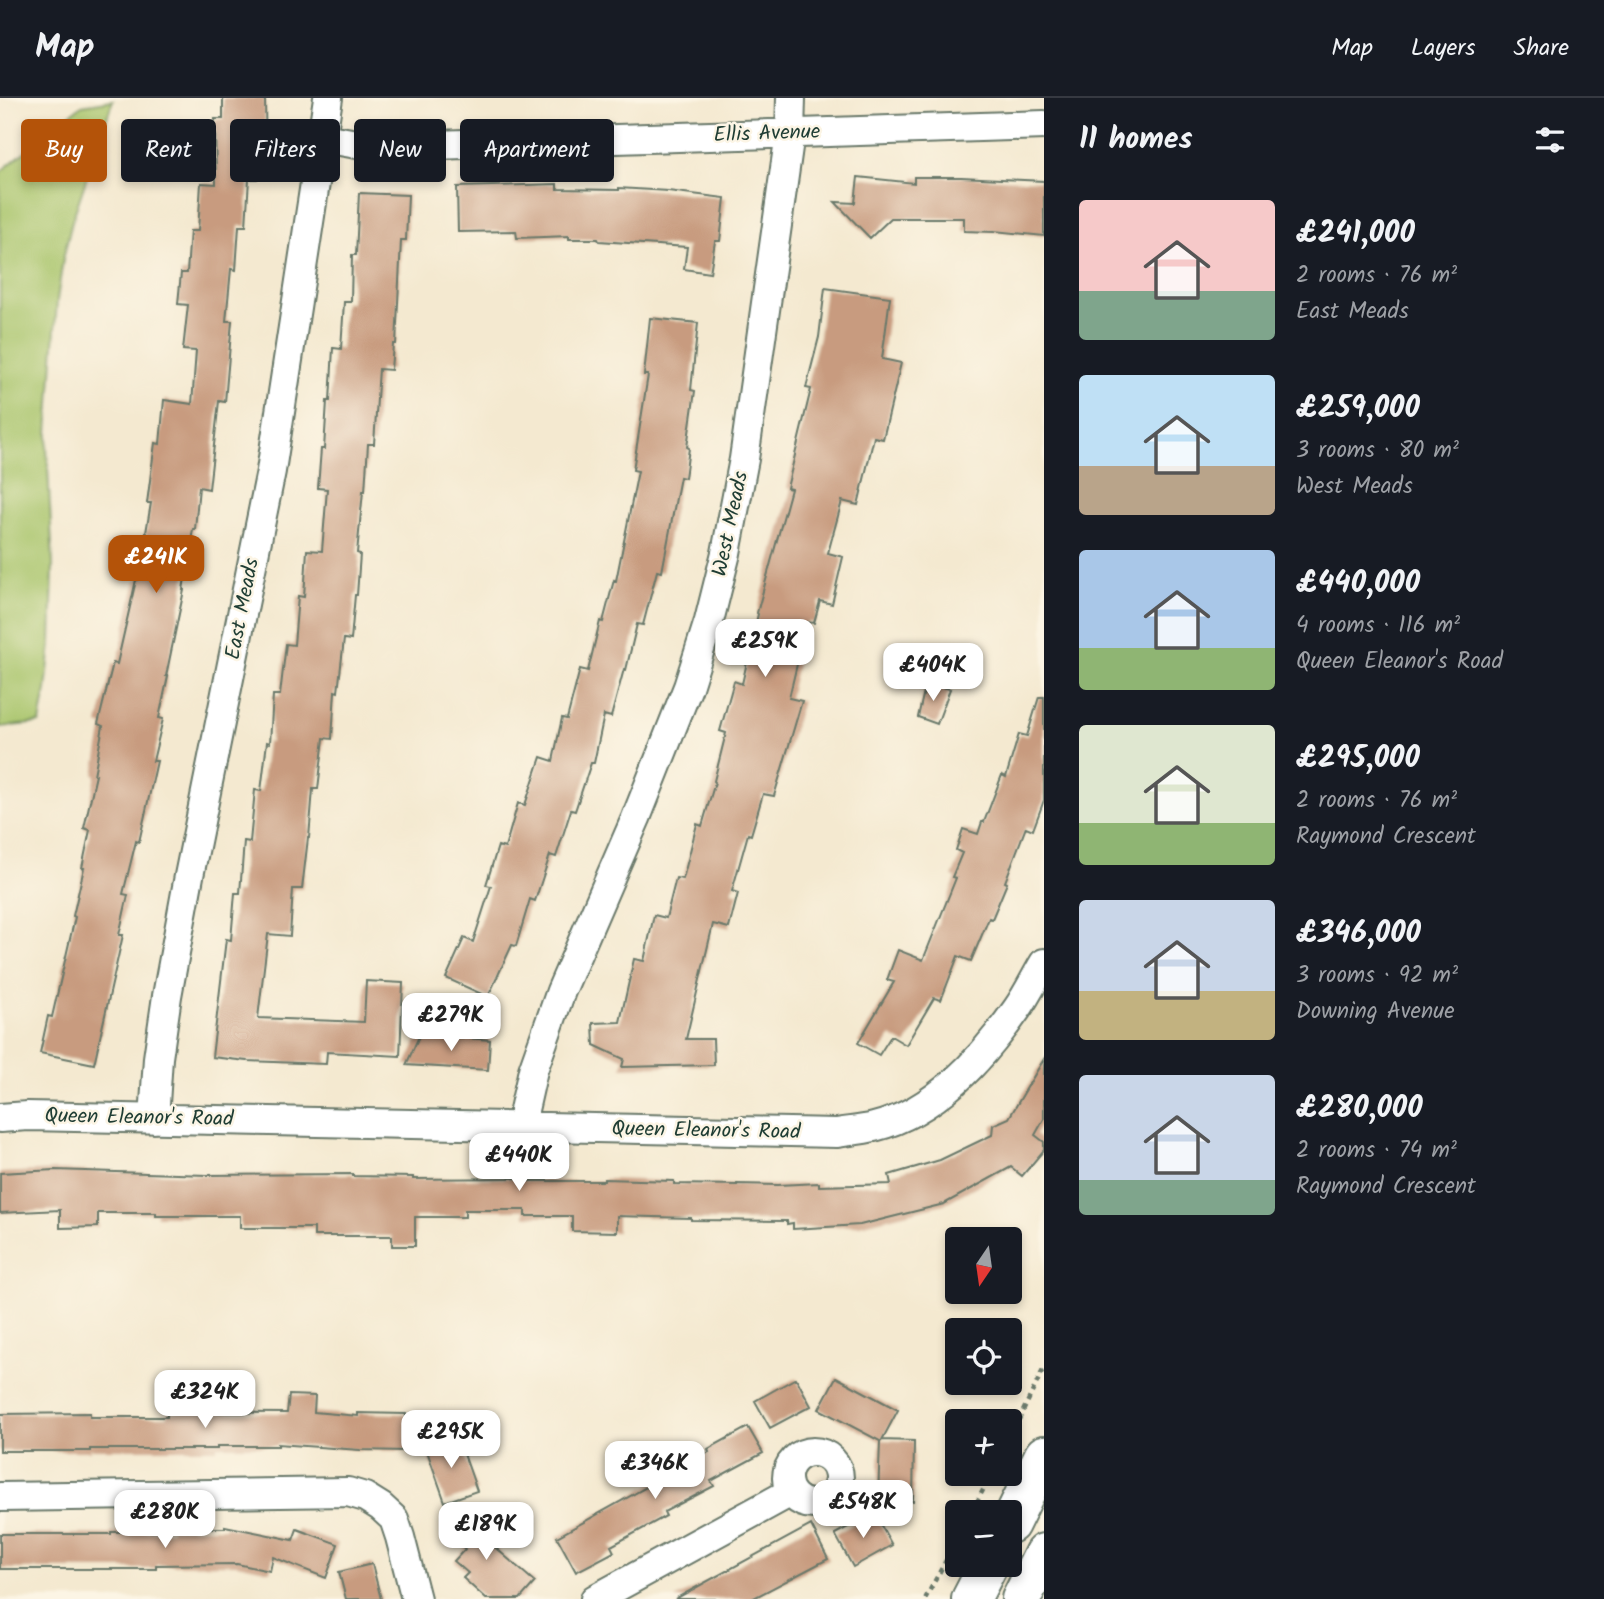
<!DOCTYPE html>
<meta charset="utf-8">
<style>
body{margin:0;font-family:Kalam,sans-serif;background:#20242c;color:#f1f3f6;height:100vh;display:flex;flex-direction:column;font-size:26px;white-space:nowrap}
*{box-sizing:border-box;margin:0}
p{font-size:23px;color:#9ea1a6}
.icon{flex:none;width:38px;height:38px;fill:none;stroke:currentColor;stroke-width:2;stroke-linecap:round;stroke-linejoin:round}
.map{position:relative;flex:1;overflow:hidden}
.side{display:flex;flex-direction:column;background:#171b24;width:560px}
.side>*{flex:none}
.guide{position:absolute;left:21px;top:21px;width:665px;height:63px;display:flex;gap:14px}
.needle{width:46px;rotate:193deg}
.fabs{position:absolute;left:945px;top:1129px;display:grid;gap:14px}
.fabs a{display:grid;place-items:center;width:77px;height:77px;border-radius:7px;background:#171b24;box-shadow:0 4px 10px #0003;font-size:35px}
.price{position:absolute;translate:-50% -60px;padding:0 16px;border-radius:14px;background:#fff;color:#222;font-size:23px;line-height:46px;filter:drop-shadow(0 2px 4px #0008)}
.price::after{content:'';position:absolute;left:50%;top:42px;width:21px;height:16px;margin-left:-10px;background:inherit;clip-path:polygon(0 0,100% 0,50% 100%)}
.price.active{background:#b45309;color:#fff}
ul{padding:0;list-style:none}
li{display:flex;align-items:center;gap:21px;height:175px;padding:0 35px}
li span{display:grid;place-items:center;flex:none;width:196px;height:140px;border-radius:7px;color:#555}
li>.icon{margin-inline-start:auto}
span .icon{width:84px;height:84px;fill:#fffc;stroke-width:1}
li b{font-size:30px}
h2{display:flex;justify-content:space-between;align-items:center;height:84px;padding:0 35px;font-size:30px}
.tag{padding:0 24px;border-radius:7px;background:#171b24;box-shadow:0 4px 10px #0003;font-size:24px;line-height:63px}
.tag.active{background:#b45309;color:#fff}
header{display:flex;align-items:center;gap:42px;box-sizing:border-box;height:98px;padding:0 35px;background:#171b24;border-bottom:2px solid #363941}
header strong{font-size:33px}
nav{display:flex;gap:38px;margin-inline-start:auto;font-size:24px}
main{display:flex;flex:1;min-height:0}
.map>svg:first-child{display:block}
.green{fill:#a9c56c;stroke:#648150;stroke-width:2}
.building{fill:#c89b7f}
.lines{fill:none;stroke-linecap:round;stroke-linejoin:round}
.street-casing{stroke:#6a796b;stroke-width:32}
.highway-casing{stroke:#6a796b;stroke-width:42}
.path{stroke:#6a796b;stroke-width:4.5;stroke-dasharray:5 5;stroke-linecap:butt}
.street{stroke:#fff;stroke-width:28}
.highway{stroke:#fff;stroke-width:38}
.labels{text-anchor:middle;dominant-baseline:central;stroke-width:5;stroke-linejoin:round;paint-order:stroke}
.street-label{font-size:21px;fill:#1f3d34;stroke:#fcf5e5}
</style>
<header>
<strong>Map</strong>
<nav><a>Map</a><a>Layers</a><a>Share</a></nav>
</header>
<main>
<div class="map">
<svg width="1044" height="1501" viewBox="0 0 1044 1501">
<rect width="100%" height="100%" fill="#fcf5e5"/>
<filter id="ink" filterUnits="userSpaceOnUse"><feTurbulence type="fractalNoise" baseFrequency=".0143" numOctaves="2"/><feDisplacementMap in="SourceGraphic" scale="14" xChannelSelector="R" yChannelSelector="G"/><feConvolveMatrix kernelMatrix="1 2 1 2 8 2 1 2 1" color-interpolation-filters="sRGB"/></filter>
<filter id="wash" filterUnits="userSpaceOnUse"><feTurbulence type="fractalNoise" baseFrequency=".00686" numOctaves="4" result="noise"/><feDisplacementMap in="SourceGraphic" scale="28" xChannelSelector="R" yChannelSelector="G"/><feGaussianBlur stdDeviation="1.57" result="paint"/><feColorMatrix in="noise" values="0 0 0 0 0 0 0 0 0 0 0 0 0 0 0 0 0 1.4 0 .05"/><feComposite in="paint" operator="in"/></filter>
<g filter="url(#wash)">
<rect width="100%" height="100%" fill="#f4e9d0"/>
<path class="green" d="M113,2l-41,121 -9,38 -6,41 -10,148 6,117 -2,79 -5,46 -6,33 -40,4v-555l82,-67z"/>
<g id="blocks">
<path class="building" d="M223,0h42l1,67 -9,-1v15h-8l-3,47h-7l-3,44 -5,-1 -5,52h6l-7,81 -6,-1 -10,88 -10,-2 -4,42h-2l-10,61h1l-18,86h2l-9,42 4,1 -10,42h4l-18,81 -3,-1 -13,53 5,1 -9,40h4l-29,129 -54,-11 8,-37 4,1 23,-100 -2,-1 11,-48h-2l8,-38 -6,-2 12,-53h-2l9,-49 -5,-2 15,-61 4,1 19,-84h2l13,-77h-4l8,-60 5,1 4,-44 28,4 4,-53 -13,-1 5,-45 -10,-1 3,-31h6l3,-42h8l3,-48 15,1 -1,-65h8z
M858,79l56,6v-6h47l83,4v55l-49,-5v1l-31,-1v-13h-73l-21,20 -35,-36 20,1z
M557,86v5l62,1v-2l49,3 57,7 -5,43h-5l-5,32 -26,-4 3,-22 -88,-6 -1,-2h-29v-3l-52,2 -1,-7 -58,1 -1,-45z
M359,95l49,2 -2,45h-5l-5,104h-3l-2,26 -12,-1 -5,75h-6l-3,47h-2l-6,62 3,1 -3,41h-2l-4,45 -7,-1 -6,53 -3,-1 -3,48 -8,-1 -6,51h-5l-4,49h-1l-6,51h-9l-3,47 -22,-2 -10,84 106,4 2,-41 37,2 -3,73 -73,-4 -1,12 -79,-3 -35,-4 14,-118 5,1 4,-47h5l4,-52 6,1 5,-52 6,1 6,-49 3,1 3,-48h7l6,-51 8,1 4,-49 6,1 3,-47 15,1 5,-62 -9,-1 3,-39h3l3,-48h3l3,-53 8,1 3,-47h7l1,-47h4z
M825,190l65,9 -8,62 19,4 -18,76 -9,-2 -16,68 -16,-4 -14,52 15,4 -11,47 -12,-3 -6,22 -7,-1 -18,76 13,3 -28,95 -11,-2 -12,41 -3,-1 -16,57 6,2 -9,35 -16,-4 -27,115h27l1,26 -92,2 2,-8 -30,-14 -1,-22 27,-1 14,-63 10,2 10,-46 12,3 10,-40 7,1 14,-55 5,2 13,-44 -1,-1 12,-48 -6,-2 14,-50 8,3 16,-70 -1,-1 34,-124 -4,-1 24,-99 -5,-1 13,-51z
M650,220l48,5 -7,67 4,1 -8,56 2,1 -4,30 -5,-1 -18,95 -5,-1 -14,54 -6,-1 -11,46 -2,-1 -13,48 -7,-2 -10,48h-3l-16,48 -4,-1 -15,47 -6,-2 -15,46 -5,-2 -14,47 -4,-1 -24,52 -42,-19 18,-40 9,4 18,-56 -5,-1 12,-39 7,2 13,-45 7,2 16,-48 12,4 9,-43 5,1 13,-50 8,2 12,-50 3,1 11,-42 2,1 22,-110 -5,-1 15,-95h-4z
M926,585l24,6 -13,35 -19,-7z
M1039,599h5v103l-11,30 -7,-3 -21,55 2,1 -15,36 -3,-1 -18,43 -13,-5 -17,44 -7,-2 -28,47 -15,-9 -12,19 -21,-12 36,-61 -7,-2 11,-30 25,10 33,-82 -4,-1 10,-24 -6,-3 7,-21 15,5 4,-12h2l18,-47 4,2 13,-43 8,2z
M420,936l70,6 -2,30 -82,-5z
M1044,961v60l-9,16 9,7v8l-22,26 -11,-9 -67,37 -84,21 -67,4v-6l-6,1v-3l-96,-1v-2l-74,-2v16l-45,-1v-15h-47v-6h-60v7h-50v29h-23v-10h-78v-8h-74v-12h-84v-3h-58v14l-38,1v-18l-60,3v-40l55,-3 152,5 146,-1v2l60,1v2l111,-1v3h80v-2l70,2v3l63,1v-1l41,1 41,-2v3l72,-2 -2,-9 51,-15 52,-25 1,-10 16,-7z
M836,1279l62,33 -16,30 32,1 -1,60 -35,-1 2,-59 -61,-32z
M796,1280l15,28 -41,22 -15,-27z
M289,1297l26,1 -1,16 44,4v-3l48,1v37l-46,-1 -82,-6v2h-61v3h-127v2h-90v-37l90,-1v4h77v-5l120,1z
M748,1329l15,26 -52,28 3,5 -50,26 2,4 -55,30 3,6 -38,20 -19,-35 152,-85 -1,-3z
M458,1339l19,54 -32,11 -19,-54z
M461,1412l34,30 -4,4 44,38 -15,17h-34l-23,-21 5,-5 -14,-12 11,-12 -22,-20z
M874,1415l18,32 -39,22 -18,-33z
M811,1427l17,34 -76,40h-77z
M225,1428l68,14 4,-11 41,15 -12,34 -53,-21 -3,14 -33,-7 -81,1v4h-156v-35h111v-2l60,-1v-3h54z
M372,1466l9,35h-35l-7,-27z"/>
</g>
</g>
<g filter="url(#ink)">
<use href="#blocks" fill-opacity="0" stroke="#6a796b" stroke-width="2"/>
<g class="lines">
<defs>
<path id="street" d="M323,40l51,9 670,-22
M0,1020l28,-2 809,17c12,-2 25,-3 37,-6 61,-15 108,-68 143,-118 10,-14 18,-31 27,-46
M154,1021l4,-61 9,-62 22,-120 82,-405 57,-373
M524,1030v-18l9,-40 28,-79 75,-173 52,-131 21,-66 17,-68 18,-94 46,-326 1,-35
M787 1380a26 26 0 1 1 52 0a26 26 0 1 1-52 0Z
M0,1399l348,-5 17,5 16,10 13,12 6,18 16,62
M595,1501l196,-107"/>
<path id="highway" d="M1010,1426l34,-69
M971,1501l18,-35
M1021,1501l23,-46"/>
</defs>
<use href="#street" class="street-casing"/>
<use href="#highway" class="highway-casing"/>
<path class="path" d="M1010,1340l34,-70
M972,1414l19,-38
M925,1501l32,-59"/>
<use href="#street" class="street"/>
<use href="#highway" class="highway"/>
</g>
</g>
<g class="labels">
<g class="street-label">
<text transform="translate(767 36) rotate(-2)">Ellis Avenue</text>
<text transform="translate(731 426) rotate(-78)">West Meads</text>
<text transform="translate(243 511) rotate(-79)">East Meads</text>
<text transform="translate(139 1020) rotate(1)">Queen Eleanor's Road</text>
<text transform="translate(706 1033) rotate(1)">Queen Eleanor's Road</text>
</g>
</g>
</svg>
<div class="fabs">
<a><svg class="needle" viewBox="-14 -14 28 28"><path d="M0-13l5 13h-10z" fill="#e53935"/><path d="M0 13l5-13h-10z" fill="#9ea1a6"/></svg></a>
<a><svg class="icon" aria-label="locate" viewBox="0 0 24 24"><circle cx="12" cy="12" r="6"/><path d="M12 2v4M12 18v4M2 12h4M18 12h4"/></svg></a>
<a>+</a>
<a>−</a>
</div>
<b class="price active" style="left:156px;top:497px">£241K</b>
<b class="price" style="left:765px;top:581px">£259K</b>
<b class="price" style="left:933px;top:605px">£404K</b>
<b class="price" style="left:451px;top:955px">£279K</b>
<b class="price" style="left:519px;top:1095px">£440K</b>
<b class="price" style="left:205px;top:1332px">£324K</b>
<b class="price" style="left:451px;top:1372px">£295K</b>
<b class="price" style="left:655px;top:1403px">£346K</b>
<b class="price" style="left:863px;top:1442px">£548K</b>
<b class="price" style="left:165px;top:1452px">£280K</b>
<b class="price" style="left:486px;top:1464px">£189K</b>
<div class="guide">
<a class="tag active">Buy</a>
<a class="tag">Rent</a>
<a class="tag">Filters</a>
<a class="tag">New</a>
<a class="tag">Apartment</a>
</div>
</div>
<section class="side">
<h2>11 homes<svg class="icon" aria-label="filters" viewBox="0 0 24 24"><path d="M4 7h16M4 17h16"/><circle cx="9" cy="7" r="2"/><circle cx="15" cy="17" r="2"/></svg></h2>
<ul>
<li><span style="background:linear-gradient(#f6c9c9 65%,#7fa58c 0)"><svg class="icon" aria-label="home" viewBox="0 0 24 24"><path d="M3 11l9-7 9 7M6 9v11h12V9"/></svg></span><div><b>£241,000</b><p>2 rooms · 76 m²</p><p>East Meads</p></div></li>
<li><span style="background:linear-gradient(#bfe0f5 65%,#b9a48a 0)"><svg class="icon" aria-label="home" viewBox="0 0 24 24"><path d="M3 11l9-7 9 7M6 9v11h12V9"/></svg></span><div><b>£259,000</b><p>3 rooms · 80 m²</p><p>West Meads</p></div></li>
<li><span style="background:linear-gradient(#a9c7e8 70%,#8fb573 0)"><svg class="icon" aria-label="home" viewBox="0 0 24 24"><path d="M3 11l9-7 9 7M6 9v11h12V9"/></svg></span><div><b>£440,000</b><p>4 rooms · 116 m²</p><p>Queen Eleanor's Road</p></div></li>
<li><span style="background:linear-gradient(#dfe7d0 70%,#8fb573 0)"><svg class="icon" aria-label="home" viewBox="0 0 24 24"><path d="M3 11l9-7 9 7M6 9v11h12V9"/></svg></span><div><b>£295,000</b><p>2 rooms · 76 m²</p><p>Raymond Crescent</p></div></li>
<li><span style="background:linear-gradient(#c9d6e8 65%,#c2b280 0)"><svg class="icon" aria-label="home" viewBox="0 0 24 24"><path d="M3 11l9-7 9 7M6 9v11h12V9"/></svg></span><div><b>£346,000</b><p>3 rooms · 92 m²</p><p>Downing Avenue</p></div></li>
<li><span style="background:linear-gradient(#c9d6e8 75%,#7fa58c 0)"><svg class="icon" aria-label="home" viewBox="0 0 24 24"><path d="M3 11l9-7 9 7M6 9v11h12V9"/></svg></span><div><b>£280,000</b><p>2 rooms · 74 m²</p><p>Raymond Crescent</p></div></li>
</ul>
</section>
</main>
